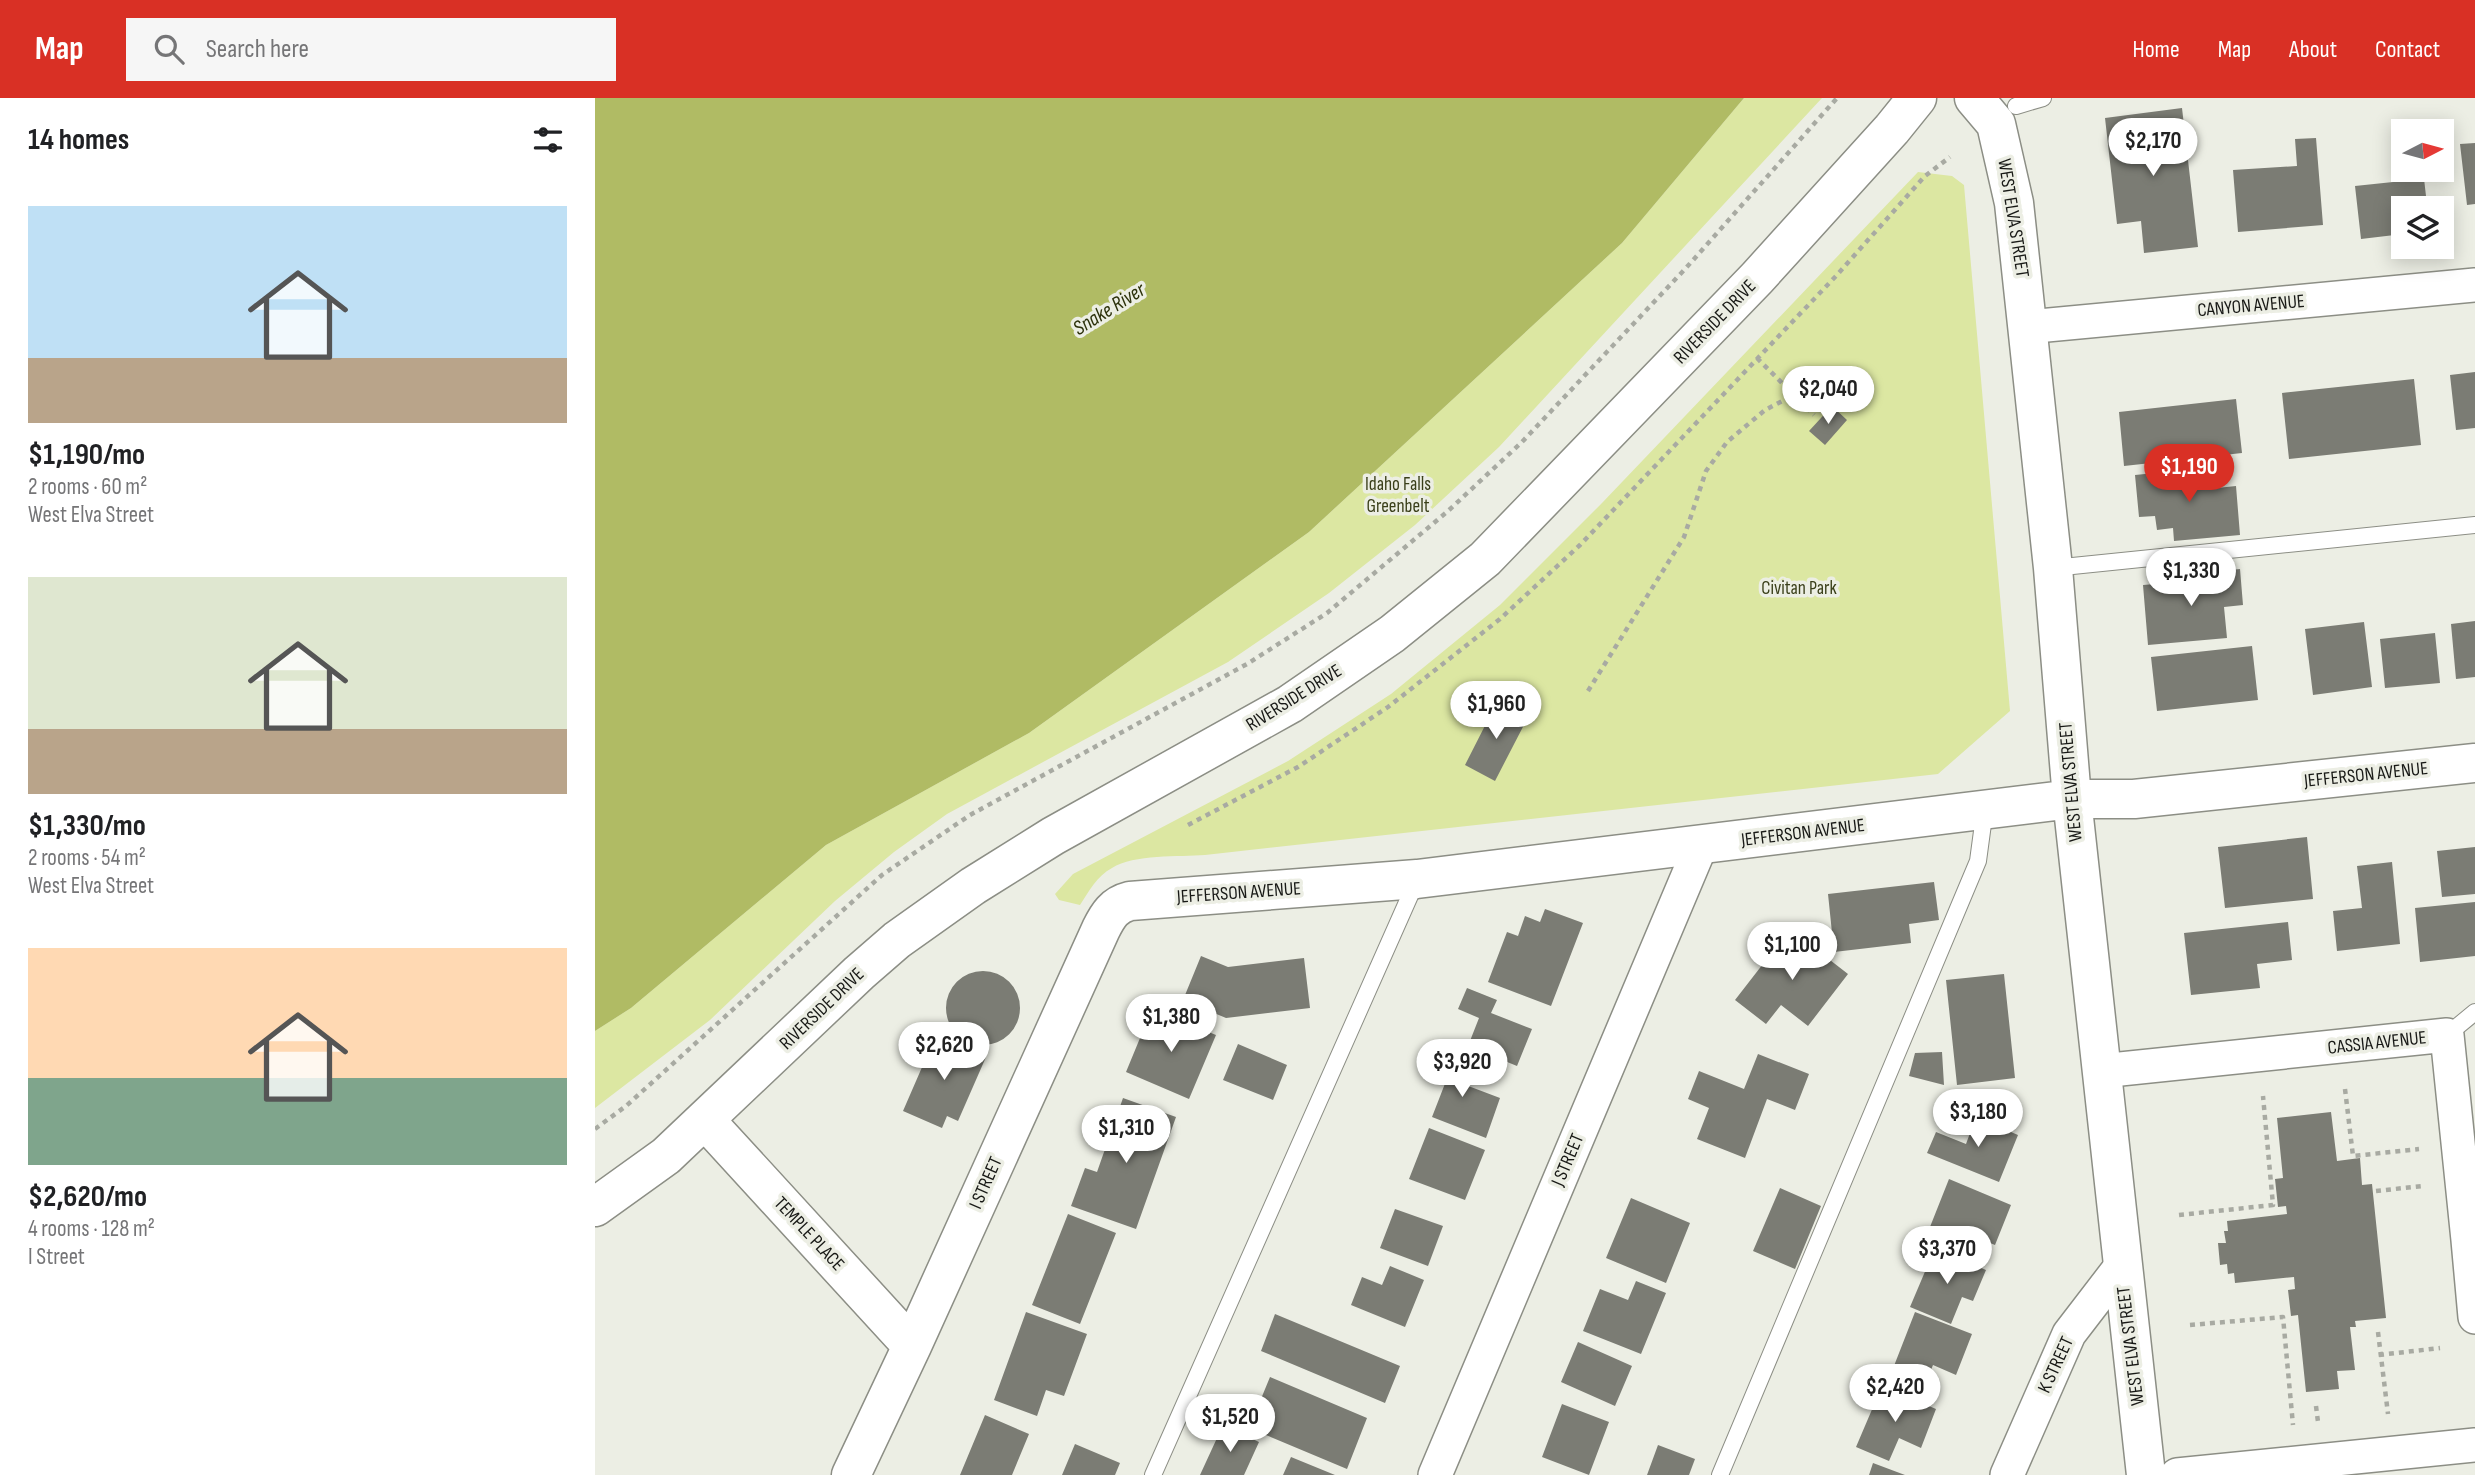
<!DOCTYPE html>
<meta charset="utf-8">
<style>
body{margin:0;font-family:"Sofia Sans Condensed",sans-serif;background:#f6f6f6;color:#202124;height:100vh;display:flex;flex-direction:column;font-size:26px;white-space:nowrap}
*{box-sizing:border-box;margin:0}
p{font-size:23px;color:#757577}
.icon{flex:none;width:38px;height:38px;fill:none;stroke:currentColor;stroke-width:2;stroke-linecap:round;stroke-linejoin:round}
.map{position:relative;flex:1;overflow:hidden}
.panel{display:flex;flex-direction:column;background:#fff;width:595px}
.panel>*{flex:none}
.needle{width:46px;rotate:84deg}
.buttons{position:absolute;left:1796px;top:21px;display:grid;gap:14px}
.buttons a{display:grid;place-items:center;width:63px;height:63px;border-radius:0px;background:#fff;box-shadow:0 4px 18px #0003;font-size:35px}
.price{position:absolute;translate:-50% -60px;padding:0 16px;border-radius:24px;background:#fff;color:#222;font-size:23px;line-height:46px;filter:drop-shadow(0 2px 4px #0008)}
.price::after{content:'';position:absolute;left:50%;top:42px;width:21px;height:16px;margin-left:-10px;background:inherit;clip-path:polygon(0 0,100% 0,50% 100%)}
.price.current{background:#d93025;color:#fff}
ul{padding:0;list-style:none}
li{display:grid;align-content:center;gap:14px;height:371px;padding:0 28px}
li span{display:grid;place-items:center;height:217px;border-radius:0px;color:#555}
li>.icon{margin-inline-start:auto}
span .icon{width:126px;height:126px;fill:#fffc;stroke-width:1}
li b{font-size:30px}
h2{display:flex;justify-content:space-between;align-items:center;height:84px;padding:0 28px;font-size:30px}
header{display:flex;align-items:center;gap:42px;box-sizing:border-box;height:98px;padding:0 35px;background:#d93025;color:#fff}
header strong{font-size:33px}
nav{display:flex;gap:38px;margin-inline-start:auto;font-size:24px}
.search{width:490px;height:63px;background:#f6f6f6;display:flex;align-items:center;gap:18px;box-sizing:border-box;padding:0 24px;border-radius:0px;color:#757577;font-size:26px}
main{display:flex;flex:1;min-height:0}
.map>svg:first-child{display:block}
.green{fill:#dce7a2}
.water{fill:#b0bb64}
.building{fill:#7b7c74}
.lines{fill:none;stroke-linecap:round;stroke-linejoin:round}
.lane-casing{stroke:#8c8e85;stroke-width:18}
.street-casing{stroke:#8c8e85;stroke-width:36}
.secondary-casing{stroke:#8c8e85;stroke-width:41}
.path{stroke:#a8aaa2;stroke-width:4.5;stroke-dasharray:5 5;stroke-linecap:butt}
.lane{stroke:#fff;stroke-width:16}
.street{stroke:#fff;stroke-width:33}
.secondary{stroke:#fff;stroke-width:38}
.labels{text-anchor:middle;dominant-baseline:central;stroke-width:7;stroke-linejoin:round;paint-order:stroke}
.street-label{font-size:19px;fill:#181916;stroke:#eceee4}
.park-label{font-size:19px;fill:#3a3f1a;stroke:#eceee4}
.water-label{font-size:21px;font-style:italic;fill:#2c310b;stroke:#eceee4}
</style>
<header>
<strong>Map</strong>
<div class="search"><svg class="icon" aria-label="search" viewBox="0 0 24 24"><circle cx="10" cy="10" r="6"/><path d="M15 15l6 6"/></svg>Search here</div>
<nav><a>Home</a><a>Map</a><a>About</a><a>Contact</a></nav>
</header>
<main>
<section class="panel">
<h2>14 homes<svg class="icon" aria-label="filters" viewBox="0 0 24 24"><path d="M4 7h16M4 17h16"/><circle cx="9" cy="7" r="2"/><circle cx="15" cy="17" r="2"/></svg></h2>
<ul>
<li><span style="background:linear-gradient(#bfe0f5 70%,#b9a48a 0)"><svg class="icon" aria-label="home" viewBox="0 0 24 24"><path d="M3 11l9-7 9 7M6 9v11h12V9"/></svg></span><div><b>$1,190/mo</b><p>2 rooms · 60 m²</p><p>West Elva Street</p></div></li>
<li><span style="background:linear-gradient(#dfe7d0 70%,#b9a48a 0)"><svg class="icon" aria-label="home" viewBox="0 0 24 24"><path d="M3 11l9-7 9 7M6 9v11h12V9"/></svg></span><div><b>$1,330/mo</b><p>2 rooms · 54 m²</p><p>West Elva Street</p></div></li>
<li><span style="background:linear-gradient(#ffd9b3 60%,#7fa58c 0)"><svg class="icon" aria-label="home" viewBox="0 0 24 24"><path d="M3 11l9-7 9 7M6 9v11h12V9"/></svg></span><div><b>$2,620/mo</b><p>4 rooms · 128 m²</p><p>I Street</p></div></li>
</ul>
</section>
<div class="map">
<svg width="1880" height="1377" viewBox="0 0 1880 1377">
<rect width="100%" height="100%" fill="#eceee4"/>
<path class="green" d="M1149,0h78l-323,349 -84,78 -86,68 -101,69 -281,152 -53,38 -59,49 -125,119 -115,88v-77l36,-23 195,-163 203,-112 280,-201 313,-289z
M1323,74l34,4 12,9 46,526 -72,63 -733,81c-26,2 -71,-1 -93,13 -15,8 -23,23 -32,37l-21,-5 -4,-6 18,-20 215,-113 103,-67 109,-89 102,-102z"/>
<path class="water" d="M0,0h1149l-122,145 -313,289 -280,201 -203,112 -195,163 -36,23z"/>
<path class="building" d="M1587,10l16,139 -54,6 -3,-32 -24,3 -12,-106z
M1721,40l7,87 -85,7 -5,-62 64,-4 -2,-27z
M1880,45v61l-8,1 -7,-61z
M1808,64v8h20l3,26 -24,2 1,36 -42,5 -6,-53 38,-4 -2,-19z
M1880,274v56l-19,2 -6,-55z
M1819,281l7,66 -132,14 -7,-66z
M1641,301l6,54 -118,13 -5,-54z
M1237,308l15,14 -22,25 -16,-14z
M1620,369l2,21 19,-2 4,49 -66,6 -1,-13 -16,2 -2,-14 -16,1 -4,-42z
M1645,471l3,36 -19,2 3,31 -79,7 -5,-60 61,-5 -1,-7z
M1880,523v56l-19,2 -5,-55z
M1769,524l8,65 -59,8 -8,-66z
M1840,535l5,50 -55,5 -5,-49z
M1657,548l6,54 -101,11 -6,-54z
M902,604l31,15 -33,64 -30,-16z
M1712,739l6,62 -88,9 -7,-61z
M1880,749v47l-33,3 -5,-46z
M1797,764l8,82 -63,7 -4,-40 29,-3 -5,-42z
M1339,784l5,38 -30,4 2,19 -77,9 -6,-58z
M1880,804v54l-55,6 -5,-54z
M950,811l38,14 -32,83 -63,-24 19,-50 11,4 7,-20 15,6z
M1693,824l4,38 -35,4 3,24 -69,7 -7,-62z
M1195,831l58,45 -40,52 -27,-21 -15,19 -31,-24z
M606,858l27,11 76,-9 6,50 -84,10 -43,-18z
M351 910a37 37 0 1 1 74 0a37 37 0 1 1-74 0Z
M1409,876l11,104 -58,7 -11,-105z
M872,890l30,12 -6,13 41,16 -15,37 -49,-20 11,-28 -21,-9z
M557,911l64,26 -27,64 -63,-27z
M341,937l50,22 -28,64 -11,-5 -5,12 -39,-17z
M643,946l49,21 -14,35 -50,-20z
M1347,954l2,33 -35,-9 6,-23z
M841,955l34,13 -7,18 37,14 -14,40 -54,-21 14,-36 -18,-7z
M1163,956l51,20 -14,36 -28,-11 -22,59 -48,-19 12,-31 -21,-9 11,-28 45,18z
M528,1000l53,19 -40,112 -65,-23 14,-38 12,4z
M1736,1014l6,49 23,-3 2,27 10,-1 14,134 -31,3 1,6h-6l5,43 -18,1 2,18 -33,3 -8,-77 -7,1 -3,-26 7,-1 -1,-12 -59,6 -1,-10 -6,1 -1,-10 -7,1 -2,-22h8l-2,-12h4l-1,-10 60,-7 -1,-8 -8,1 -3,-28 8,-1 -6,-60z
M1381,1019l42,18 -19,47 -72,-29 9,-21 30,12z
M834,1030l56,22 -20,50 -56,-21z
M1354,1081l62,26 -16,40 -29,-12 -7,18 -33,-14z
M1185,1090l41,18 -26,63 -42,-18z
M1036,1100l59,25 -24,60 -60,-25z
M800,1111l48,17 -15,40 -48,-18z
M473,1116l48,19 -36,91 -48,-19z
M1340,1150l51,22 -13,31 -11,-4 -11,27 -41,-17z
M795,1168l34,14 -19,47 -54,-22 11,-28 20,8z
M1041,1183l30,12 -25,61 -58,-23 17,-42 28,11z
M431,1214l61,22 -23,62 -18,-6 -9,26 -43,-16z
M1320,1214l57,22 -16,41 -23,-10 -8,19 -33,-13z
M680,1216l125,52 -15,37 -124,-52z
M983,1244l54,24 -17,40 -54,-24z
M675,1279l97,41 -20,51 -98,-41z
M1287,1288l54,23 -15,39 -22,-10 -10,23 -33,-14z
M967,1306l47,18 -20,53 -47,-18z
M390,1317l44,19 -17,41h-52z
M628,1327l36,17 -15,33h-44z
M480,1346l45,19 -5,12h-53z
M1063,1347l37,14 -6,16h-42z
M696,1359l44,18h-52z
M1278,1365l32,12h-36z"/>
<g class="lines">
<defs>
<path id="lane" d="M1421,8l27,-8
M1458,470l422,-43
M1852,937l28,-23
M558,1377l263,-593
M1125,1377l258,-614 7,-52"/>
<path id="street" d="M1432,229l448,-42
M1506,973l346,-36 21,205 7,-1
M1873,1142l7,77
M840,1377l266,-630
M1412,1377l62,-141 53,-69
M1582,1377l298,-30"/>
<path id="secondary" d="M1379,0l22,26 18,79 39,365 19,231 74,676
M110,1022l207,226
M0,1109l71,-51 193,-183 38,-33 76,-54 80,-50 237,-132 102,-70 93,-75 272,-281 135,-149 25,-31
M256,1377l61,-129 189,-417c7,-14 13,-24 29,-28l287,-22 655,-80h62l341,-36"/>
</defs>
<use href="#lane" class="lane-casing"/>
<use href="#street" class="street-casing"/>
<use href="#secondary" class="secondary-casing"/>
<path class="path" d="M1162,260l57,57
M993,593l96,-154 22,-66 21,-29 38,-32 29,-15
M593,727l110,-58 90,-60 112,-88 80,-74 256,-269 89,-100 25,-19
M1750,991l8,67 66,-7
M0,1031l31,-23 256,-231 88,-60 277,-151 80,-51 121,-102 74,-69 164,-174 151,-170
M1781,1093l47,-5
M1584,1117l94,-10 -10,-109
M1595,1227l93,-8 10,108
M1783,1234l10,82
M1784,1257l61,-7
M1721,1308l2,16"/>
<use href="#lane" class="lane"/>
<use href="#street" class="street"/>
<use href="#secondary" class="secondary"/>
</g>
<g class="labels">
<g class="street-label">
<text transform="translate(1418 120) rotate(81)">WEST ELVA STREET</text>
<text transform="translate(1656 208) rotate(-5)">CANYON AVENUE</text>
<text transform="translate(1120 224) rotate(-46)">RIVERSIDE DRIVE</text>
<text transform="translate(699 600) rotate(-32)">RIVERSIDE DRIVE</text>
<text transform="translate(1771 677) rotate(-6)">JEFFERSON AVENUE</text>
<text transform="translate(1476 684) rotate(-95)">WEST ELVA STREET</text>
<text transform="translate(1208 735) rotate(-7)">JEFFERSON AVENUE</text>
<text transform="translate(644 795) rotate(-4)">JEFFERSON AVENUE</text>
<text transform="translate(227 911) rotate(-44)">RIVERSIDE DRIVE</text>
<text transform="translate(1782 945) rotate(-6)">CASSIA AVENUE</text>
<text transform="translate(973 1062) rotate(-67)">J STREET</text>
<text transform="translate(391 1085) rotate(-66)">I STREET</text>
<text transform="translate(214 1136) rotate(47)">TEMPLE PLACE</text>
<text transform="translate(1536 1248) rotate(-97)">WEST ELVA STREET</text>
<text transform="translate(1461 1267) rotate(-65)">K STREET</text>
</g>
<g class="park-label">
<text x="803" y="386">Idaho Falls<tspan x="803" dy="22">Greenbelt</tspan></text>
<text x="1204" y="490">Civitan Park</text>
</g>
<g class="water-label">
<text transform="translate(514 211) rotate(-32)">Snake River</text>
</g>
</g>
</svg>
<div class="buttons">
<a><svg class="needle" viewBox="-14 -14 28 28"><path d="M0-13l5 13h-10z" fill="#e53935"/><path d="M0 13l5-13h-10z" fill="#757577"/></svg></a>
<a><svg class="icon" aria-label="layers" viewBox="0 0 24 24"><path d="M12 4l9 5-9 5-9-5zM3 14l9 5 9-5"/></svg></a>
</div>
<b class="price" style="left:1558px;top:80px">$2,170</b>
<b class="price" style="left:1233px;top:328px">$2,040</b>
<b class="price current" style="left:1594px;top:406px">$1,190</b>
<b class="price" style="left:1596px;top:510px">$1,330</b>
<b class="price" style="left:901px;top:643px">$1,960</b>
<b class="price" style="left:1197px;top:884px">$1,100</b>
<b class="price" style="left:576px;top:956px">$1,380</b>
<b class="price" style="left:349px;top:984px">$2,620</b>
<b class="price" style="left:867px;top:1001px">$3,920</b>
<b class="price" style="left:1383px;top:1051px">$3,180</b>
<b class="price" style="left:531px;top:1067px">$1,310</b>
<b class="price" style="left:1352px;top:1188px">$3,370</b>
<b class="price" style="left:1300px;top:1326px">$2,420</b>
<b class="price" style="left:635px;top:1356px">$1,520</b>
</div>
</main>
